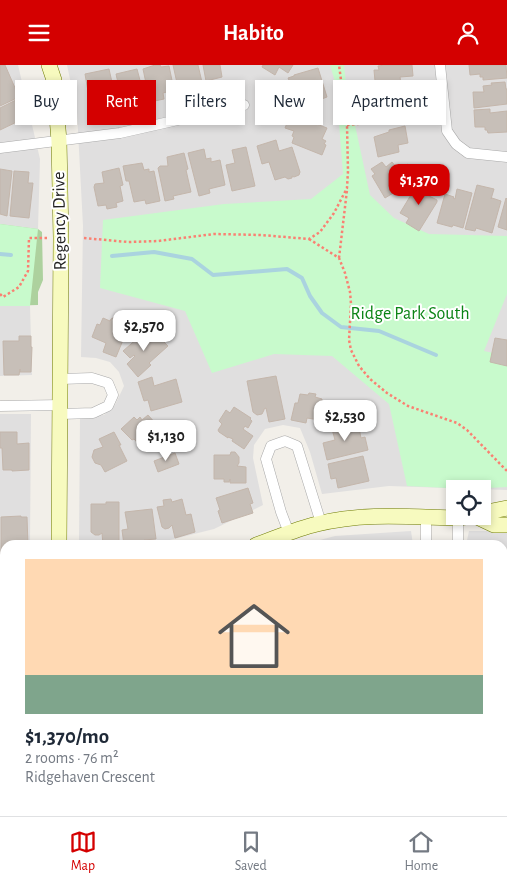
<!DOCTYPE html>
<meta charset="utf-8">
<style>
body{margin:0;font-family:"Alegreya Sans",sans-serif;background:#f2f2f3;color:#1f2937;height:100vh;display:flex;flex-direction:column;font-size:19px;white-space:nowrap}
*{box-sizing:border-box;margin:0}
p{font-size:16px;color:#747a83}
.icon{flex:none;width:28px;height:28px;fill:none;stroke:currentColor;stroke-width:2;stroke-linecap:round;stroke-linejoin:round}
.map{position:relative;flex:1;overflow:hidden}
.sheet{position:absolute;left:0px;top:475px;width:508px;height:276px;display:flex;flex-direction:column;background:#fff;border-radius:15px 15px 0 0;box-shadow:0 2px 8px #0003}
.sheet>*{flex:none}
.hud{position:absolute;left:15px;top:15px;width:478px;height:45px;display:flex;gap:10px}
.buttons{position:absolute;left:446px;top:415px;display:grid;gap:10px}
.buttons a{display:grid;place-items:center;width:45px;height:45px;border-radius:0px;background:#fff;box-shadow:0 2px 8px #0003;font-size:25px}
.price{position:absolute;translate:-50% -42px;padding:0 11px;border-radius:10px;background:#fff;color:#222;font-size:16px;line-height:32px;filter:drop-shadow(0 1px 2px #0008)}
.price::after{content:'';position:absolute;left:50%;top:30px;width:15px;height:11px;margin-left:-8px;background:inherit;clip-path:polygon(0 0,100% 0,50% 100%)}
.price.selected{background:#d40000;color:#fff}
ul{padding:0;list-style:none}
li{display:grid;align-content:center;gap:10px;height:265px;padding:0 25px}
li+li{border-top:1px solid #e0e1e3}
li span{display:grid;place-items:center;height:155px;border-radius:0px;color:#555}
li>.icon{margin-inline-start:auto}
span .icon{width:90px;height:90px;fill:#fffc;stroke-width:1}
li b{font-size:21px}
.tag{padding:0 18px;border-radius:0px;background:#fff;box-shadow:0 2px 8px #0003;font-size:18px;line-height:45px}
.tag.selected{background:#d40000;color:#fff}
header{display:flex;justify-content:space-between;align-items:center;height:65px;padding:0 25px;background:#d40000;color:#fff;font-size:22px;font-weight:700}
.tabs{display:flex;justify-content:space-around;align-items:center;height:70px;border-top:1px solid #e0e1e3;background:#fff;font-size:14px;color:#747a83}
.tabs a{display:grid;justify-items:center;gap:2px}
.tabs .selected{color:#d40000}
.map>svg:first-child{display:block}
.residential{fill:#e0dfdf}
.forest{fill:#add19e}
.park{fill:#c8facc}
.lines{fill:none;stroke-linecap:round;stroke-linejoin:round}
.stream{stroke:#aad3df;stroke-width:4}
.building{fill:#c7bfb8;stroke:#c4b6ab}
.street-casing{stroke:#a9a9a9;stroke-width:11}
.secondary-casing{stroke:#707d05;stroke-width:16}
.path{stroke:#fa8072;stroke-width:2.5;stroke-dasharray:2.5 2.5;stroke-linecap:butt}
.street{stroke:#fff;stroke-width:10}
.secondary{stroke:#f7fabf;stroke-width:15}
.labels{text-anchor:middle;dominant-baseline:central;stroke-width:4;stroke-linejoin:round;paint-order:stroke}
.street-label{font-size:18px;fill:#222;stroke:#fff}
.park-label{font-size:18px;fill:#0c8416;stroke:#fff}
</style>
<header><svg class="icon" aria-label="menu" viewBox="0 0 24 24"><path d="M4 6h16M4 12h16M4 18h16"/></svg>Habito<svg class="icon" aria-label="person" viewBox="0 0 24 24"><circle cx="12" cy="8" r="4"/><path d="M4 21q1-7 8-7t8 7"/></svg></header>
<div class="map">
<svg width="507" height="751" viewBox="0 0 507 751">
<rect width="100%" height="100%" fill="#f2efe9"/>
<path class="residential" d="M0,0h18l22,94 -2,70 -38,-5z
M67,0h440v425l-118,-4 -67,8 -12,-42 -10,-24 -17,-3 -18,4 -11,16 -1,13 10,47 -49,24 -64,16h-71l1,-128 24,-2 11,-10 9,-19 -5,-14 -9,-10 -14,-4 -15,-1 2,-131 -6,-114z
M0,241h30l2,69 -32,1z
M0,349h31l-1,131h-25v244h-5z
M411,466l2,14h-112l34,-9z
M469,466h38v285h-382l-1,-5h378v-266h-36z"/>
<path class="forest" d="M0,159l38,5 4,3 1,48 -5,12v13l-38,1z"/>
<path class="park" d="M330,0h14l2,18 24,112 24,23 35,16 78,2v58l-23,57 23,5v131l-38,2 -62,-3 -18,-82 -57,-48 -58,-2 -62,19 -27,-62 -85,-23 3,-68 121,-16 87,-5 32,-25 -7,-89z
M0,159l38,5 -8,77h-30z"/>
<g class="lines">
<path class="stream" d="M0,189l11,1
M112,191l42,-4 38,7 21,16 74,-6 15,9 8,18 12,17 19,14 38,4 57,24"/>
</g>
<path class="building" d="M0,0h5l14,32 -19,9z
M155,0h5l1,2 8,-1 5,24 -11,3 1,6 -14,3 -7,-33z
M173,0h25l6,26 -18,4 -2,-7 4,-1 -1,-6 -10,2z
M203,0h17l2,12 -16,4z
M263,0h30l-5,8 -9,-6 -4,8 -13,-8z
M385,0h27l1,11 -13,1 1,7h-6v2l-14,2 -1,-7h-5l-1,-11h5l-1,-4z
M469,0h37l1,13 -24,2v-3h-3v-3l-10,1z
M318,3l9,29 -8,3 -2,-5 -10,4 1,5 -6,2 -10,-1 -5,-14 7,-3v-1h-2l-4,-9 6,-2v-1z
M109,4l9,40 -14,3 -2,-9 -4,1 -1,-3 -6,1 -1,-5h-1l-4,-23z
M137,4l9,34 -15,4 -2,-11 -7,1 -1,-1 -5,-22z
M505,17l1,7h1v15l-33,4 -1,-16h11l-1,-6 9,-1 -1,-2z
M405,24l1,8 9,-1 2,15 -40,4 -2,-17h2l-1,-5z
M16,35l9,18 -25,12v-22z
M293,44l15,6 -2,5 21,8 -5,11 4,2 -2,3 2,1 -4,10 -30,-12 2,-6 -2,-1 2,-5 -9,-3z
M490,44v4l17,-2v21l-19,1 -1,-3h-2v-3h-10l-1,-17z
M405,61l3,17 -10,2 1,7 -21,5 -4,-20 15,-5v-2z
M276,75l3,11 13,-4 8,25 -1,3 -5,2 -2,-1v2l-4,1 -3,-2 -10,3 -6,-18 -7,2 -5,-18z
M246,82l9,39 -23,5 -6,-26 9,-2 -3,-13z
M204,84l2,10 5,-1v4l9,-2 5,25 -16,4 1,4 -11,3 -11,-43z
M184,88l4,16 -2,1 5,22 -18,4 1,3 -9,2 -7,-33 2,-2h8l-1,-9z
M382,97l4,5 6,-5 4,5 3,-2 2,4 7,-5 10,14 -33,20 -13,-22 3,-2 -4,-5z
M142,98l2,7 5,-1v3l5,-1 6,30 -14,3 -1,-4 -11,2 -5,-21h-3l-3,-15z
M119,103l4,17 -3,1 3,15 -7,2 1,4 -10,2 -1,-4 -8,1 -4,-19 1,-3 9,-1 -2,-11z
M0,104l12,2 -5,45 -7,-2z
M14,106l15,1 -1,11h5l-4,35 -19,-2z
M420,115l14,9 -5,7 8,4v2l-18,29 -13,-8 3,-5 -9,-5z
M477,120l17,4 -3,10 1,-1 9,3 -9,32 -16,-5 -1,3 -10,-2z
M457,124l15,4 -9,35 -10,-3 -1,2 -15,-4 8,-29 9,3 -1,1 2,1z
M506,133l1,1v31l-9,-3z
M115,252l7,3 1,4 -1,2 6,2 -12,29 -13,-5 3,-9 -14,-6 5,-13 3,1 3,-7 7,3 1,-2z
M147,265l10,9 2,-2 9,9 -19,17 2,2 -13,12 -11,-13 8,-8 -1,-1 -4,3 -7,-7z
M19,271h12v11h1l-1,25h-11v-3l-1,6h-15l-1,-34h16z
M495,273l12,2v26l-17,-4z
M276,311l9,43 -16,3 -3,-14 -2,1v1l-2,4 -5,1 -4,-3 -6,-31z
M152,312l2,9 22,-7 6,23 -31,9 -3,-11 -4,1 -6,-19z
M309,328l7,1 -1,3 7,2v3l8,2 -4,17 -19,-3 -1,5 -15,-3 4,-17h3l2,-9 8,1z
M234,342l17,11 -1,1 2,2 -4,7 -3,-2 -2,3 10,7 -9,13 -12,-8 1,-2 -5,-2v1l-9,-6 -1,-2 4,-6 -3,-3 7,-11 4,3z
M148,350l17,19 -19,18 -12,-13 -2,1 -11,-11 13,-12 3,3 3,-3 2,3z
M358,358l3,15 4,-1 3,13 -41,10 -4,-17 12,-3 -3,-11z
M0,367h17v12l12,-1v27l-17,1v-1h-9l-1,-22h-2z
M114,367l7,13h-2l8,16 -22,11 -4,-7 -6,-2 -3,-6 2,-7 9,-3 -4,-8z
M231,387h4l4,5v6l-2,3 9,1v16h-16v-4l-1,3h-5v-3h-10v-24h16z
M175,388l4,11 -21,8 -4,-11z
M363,391l6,25 -31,7 -2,-10 -5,1 -3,-15z
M248,423l5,15 -3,1 3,9 -31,10 -4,-12 2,-1 -4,-12z
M171,434l1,3 10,-3 4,16 5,-1 4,18 -20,6 -3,-13 -3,3 -4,1 -3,-2 -5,-20 7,-1 -1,-6z
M106,437h13v43h-16l-1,-12 -3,2h-4l-4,-3v-28h15z
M152,444l4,30 -12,1 1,4 -21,1 -2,-15 6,-1 -3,-17z
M21,451v1h6l1,28h-23v9h-4v-37z
M502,485h5v29l-5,-1z
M502,531l5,3v11l-5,10z
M0,546h5v44h-4z
M141,746h47v5h-46z
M450,746h24l7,2v3h-32z"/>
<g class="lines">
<defs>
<path id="street" d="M440,0l7,66 9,13 12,9 39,4
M0,83l120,-15 124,-28
M0,341l61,-1
M61,349l32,-1 15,-7 5,-11 -5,-12 -16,-5 -31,1
M426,453v27
M289,468l-8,-21 -15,-53 5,-13 14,-5 12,5 24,77
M458,480v-27
M0,516h5
M109,746l4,2 2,3
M0,750l70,-2 30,-2"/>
<path id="secondary" d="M49,0l5,15 5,61 2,97 -2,307
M482,448l25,-5
M475,451l19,9h13
M256,480c20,-7 40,-16 61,-21 46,-12 95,-7 141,-6l14,-2
M69,746l1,5"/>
</defs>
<use href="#street" class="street-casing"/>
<use href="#secondary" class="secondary-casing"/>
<path class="path" d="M347,60l88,-8
M84,173l44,4 30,-1 56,-7 47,1 48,4 11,-7 14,-19 13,-25 1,-17 -1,-46 -8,-60
M309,174l30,19 6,15 5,19 1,12 -2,36 2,10 8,16 11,13 17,14 21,13 49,17 10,7 40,41
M339,193l8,-68
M0,229l3,3 16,-10 9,-16 1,-33h19
M502,627h5
M0,638h5
M502,651l5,-1"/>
<use href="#street" class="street"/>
<use href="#secondary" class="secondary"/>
</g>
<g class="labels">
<g class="street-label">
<text transform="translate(60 156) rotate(-91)">Regency Drive</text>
</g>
<g class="park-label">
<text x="410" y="249">Ridge Park South</text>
</g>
</g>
</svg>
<div class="buttons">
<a><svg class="icon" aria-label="locate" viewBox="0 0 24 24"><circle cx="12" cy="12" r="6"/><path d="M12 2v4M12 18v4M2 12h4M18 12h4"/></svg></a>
</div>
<b class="price selected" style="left:419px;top:141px">$1,370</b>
<b class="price" style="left:144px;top:287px">$2,570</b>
<b class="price" style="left:345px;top:377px">$2,530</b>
<b class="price" style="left:166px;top:397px">$1,130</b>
<div class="hud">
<a class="tag">Buy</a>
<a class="tag selected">Rent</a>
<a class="tag">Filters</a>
<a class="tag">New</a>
<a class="tag">Apartment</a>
</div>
<section class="sheet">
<ul>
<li><span style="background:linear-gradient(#ffd9b3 75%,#7fa58c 0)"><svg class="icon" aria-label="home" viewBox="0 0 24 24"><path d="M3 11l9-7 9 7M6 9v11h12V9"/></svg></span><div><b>$1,370/mo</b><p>2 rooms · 76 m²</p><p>Ridgehaven Crescent</p></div></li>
</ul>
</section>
</div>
<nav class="tabs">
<a class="selected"><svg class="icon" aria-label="map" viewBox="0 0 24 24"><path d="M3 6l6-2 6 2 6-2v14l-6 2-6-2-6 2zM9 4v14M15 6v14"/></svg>Map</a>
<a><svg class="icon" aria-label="saved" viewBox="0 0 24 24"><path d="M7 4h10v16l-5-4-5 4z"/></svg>Saved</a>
<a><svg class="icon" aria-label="home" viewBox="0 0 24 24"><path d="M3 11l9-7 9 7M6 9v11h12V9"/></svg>Home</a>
</nav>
